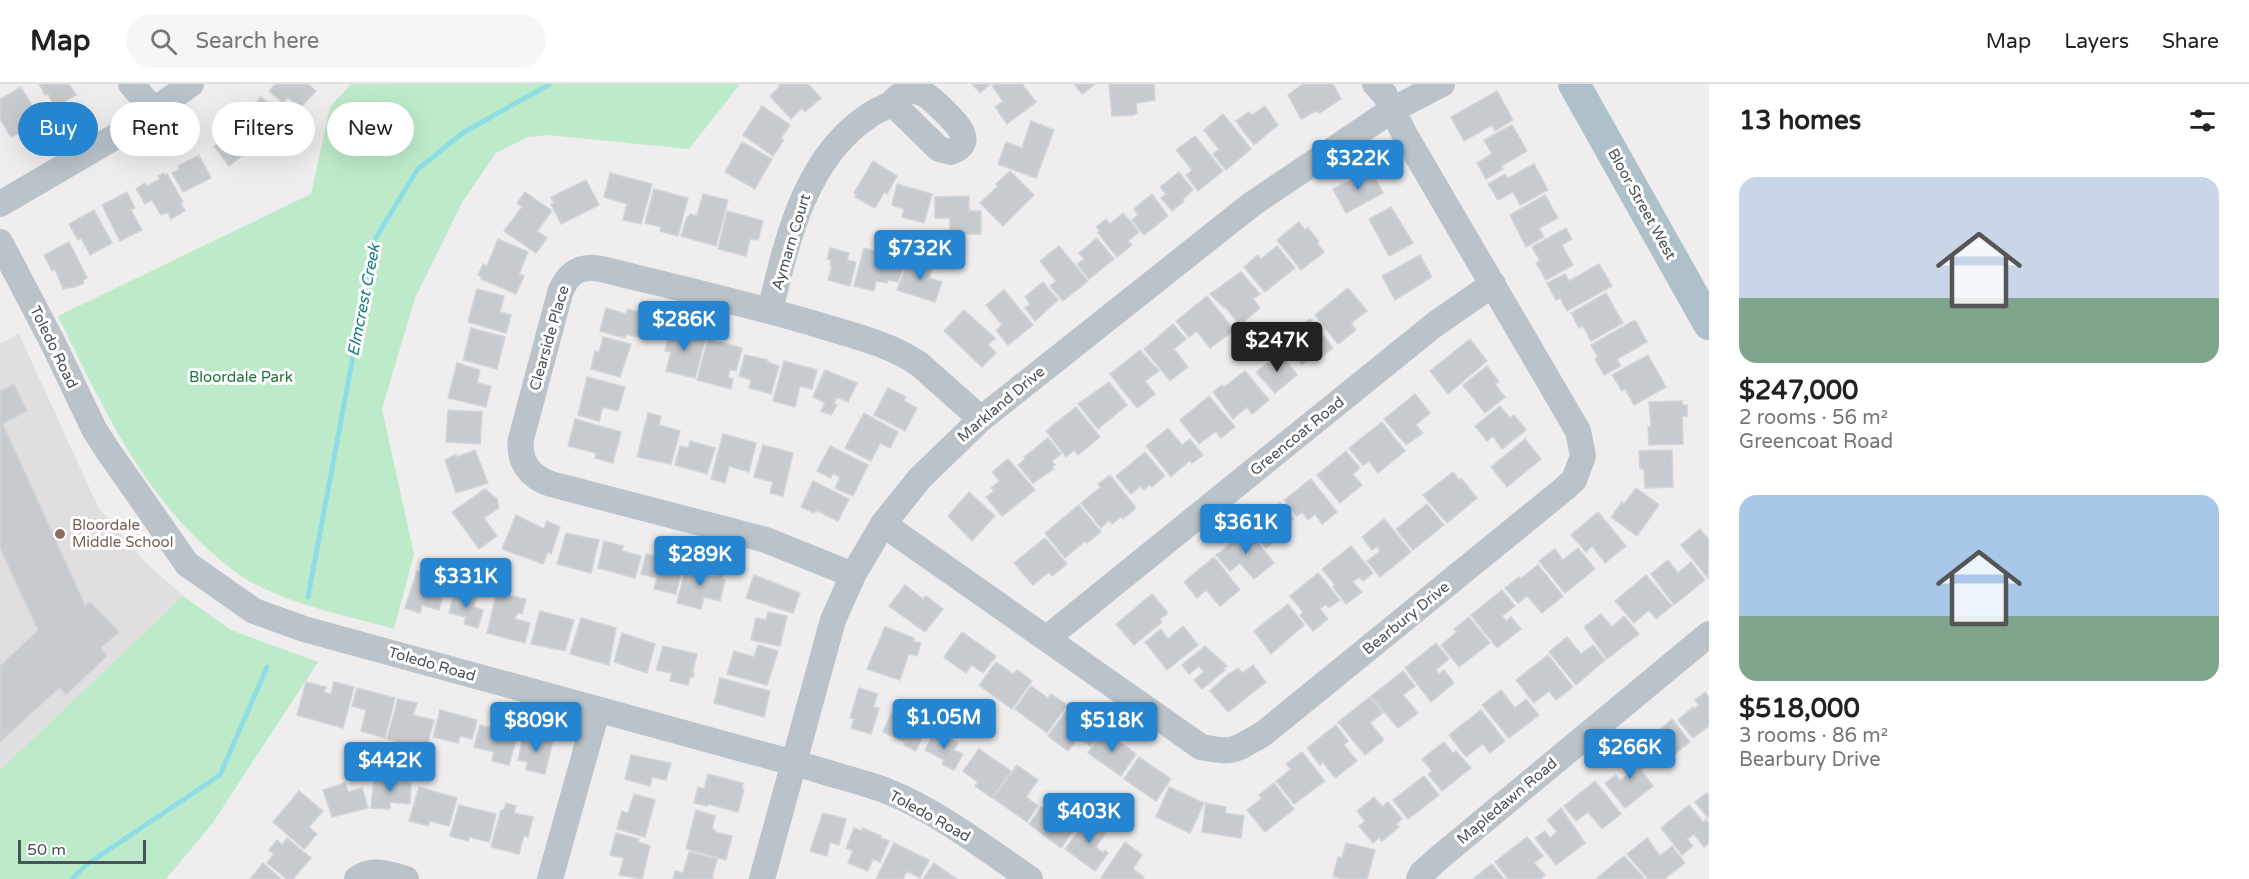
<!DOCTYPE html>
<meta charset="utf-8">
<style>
body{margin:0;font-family:"Varela Round",sans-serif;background:#f6f6f6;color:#222;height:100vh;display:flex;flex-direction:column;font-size:22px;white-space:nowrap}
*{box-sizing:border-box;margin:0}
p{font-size:20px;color:#767676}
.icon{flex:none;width:33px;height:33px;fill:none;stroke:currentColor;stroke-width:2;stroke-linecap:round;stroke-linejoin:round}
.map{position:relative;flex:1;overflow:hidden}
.sheet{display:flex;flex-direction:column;background:#fff;width:540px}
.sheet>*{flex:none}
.hud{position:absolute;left:18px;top:18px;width:570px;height:54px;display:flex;gap:12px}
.scale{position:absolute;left:18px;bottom:15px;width:128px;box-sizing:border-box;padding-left:6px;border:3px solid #475259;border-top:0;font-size:16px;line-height:21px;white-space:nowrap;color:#475259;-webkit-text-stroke:4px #fff;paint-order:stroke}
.price{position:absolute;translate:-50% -51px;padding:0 14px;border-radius:6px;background:#2685d1;color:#fff;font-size:20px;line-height:39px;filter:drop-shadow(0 2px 3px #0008)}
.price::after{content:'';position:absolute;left:50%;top:36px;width:18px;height:14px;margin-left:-9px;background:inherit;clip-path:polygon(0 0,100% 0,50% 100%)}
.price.current{background:#222;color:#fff}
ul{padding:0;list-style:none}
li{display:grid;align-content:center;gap:12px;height:318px;padding:0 30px}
li span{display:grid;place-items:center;height:186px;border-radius:18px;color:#555}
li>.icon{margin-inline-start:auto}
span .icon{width:108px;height:108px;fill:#fffc;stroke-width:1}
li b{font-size:26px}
h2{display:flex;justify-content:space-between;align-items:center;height:72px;padding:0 30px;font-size:26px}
.pill{padding:0 21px;border-radius:27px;background:#fff;box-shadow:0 6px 24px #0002;font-size:21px;line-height:54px}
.pill.current{background:#2685d1;color:#fff}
header{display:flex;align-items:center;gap:36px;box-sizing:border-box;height:84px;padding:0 30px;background:#fff;border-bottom:2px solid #e0e0e0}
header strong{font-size:28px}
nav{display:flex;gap:33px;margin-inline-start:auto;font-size:21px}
.search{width:420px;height:54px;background:#f6f6f6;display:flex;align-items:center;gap:15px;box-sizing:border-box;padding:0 21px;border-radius:33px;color:#767676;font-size:22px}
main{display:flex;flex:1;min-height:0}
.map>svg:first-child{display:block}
.education{fill:#e0dede}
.green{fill:#bdebc9}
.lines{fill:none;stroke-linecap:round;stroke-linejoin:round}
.stream{stroke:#8edde5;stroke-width:5}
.building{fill:#c7cbcf;stroke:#d1d4d8;stroke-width:1.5}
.minor{stroke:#b9c3c9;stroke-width:26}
.major{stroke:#aec0ca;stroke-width:32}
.education-dot{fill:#8d6e63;stroke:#fff;stroke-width:2}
.labels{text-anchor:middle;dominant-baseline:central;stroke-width:6;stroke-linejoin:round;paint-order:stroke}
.street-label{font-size:15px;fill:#475259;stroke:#fff}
.park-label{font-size:15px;fill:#1d743e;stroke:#fff}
.education-label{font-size:15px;fill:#785e54;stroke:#fff;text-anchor:start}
.water-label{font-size:16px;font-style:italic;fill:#157d87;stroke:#fff}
</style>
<header>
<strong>Map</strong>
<div class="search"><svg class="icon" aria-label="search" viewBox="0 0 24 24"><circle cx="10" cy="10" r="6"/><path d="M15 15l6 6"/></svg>Search here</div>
<nav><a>Map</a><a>Layers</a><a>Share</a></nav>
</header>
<main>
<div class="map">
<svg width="1709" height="795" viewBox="0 0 1709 795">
<rect width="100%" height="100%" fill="#efeded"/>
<path class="education" d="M19,250l79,173 46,54 39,35 -183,174v-426z"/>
<path class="green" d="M351,0h389l-51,65 -141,-14 -20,2 -32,16 -33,48 -48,97 -33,111 32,145 -20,75c-45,-13 -94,-22 -135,-43 -18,-8 -33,-21 -48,-34 -73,-65 -111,-151 -153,-236l253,-122 19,-87z
M183,512l48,34 87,32 -106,162 -46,55h-166v-109z"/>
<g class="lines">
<path class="stream" d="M308,513l67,-358 42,-69 47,-38 86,-48
M72,795l14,-14 134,-90 47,-108"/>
</g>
<path class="building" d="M39,0h30l7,11 -21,12 -7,-13 -3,1z
M275,0h33l8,7 -16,17 -12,-11 -5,6 -14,-12z
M778,0h30l13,14 -16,14 -3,-4 -11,11 -21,-23 10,-10z
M972,0h18l-10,9z
M995,0h27l14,18 -29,22 -12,-17 8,-6 -11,-15z
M1074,0h21l-13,10z
M1109,0h45l1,16 -19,3 1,10 -3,2 -22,1z
M1303,0h30l8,15 -21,14 -4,-2 -15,8 -13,-24z
M21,3l19,32 -11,7 1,2 -19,9 -11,-18v-20z
M1497,7l16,29 -18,11 -3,-6 -28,16 -13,-24z
M261,13l20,17 -2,2 5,5 -10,12 -6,-5 -10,9 -17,-15z
M762,22l28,19 -9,13 3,2 -11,16 -30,-21z
M1265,22l13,19 -24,20 -18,-24 13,-9 3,3z
M1223,30l28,35 -25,21 -13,-16 6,-5 -15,-19z
M1031,37l23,9 -18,48 -38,-14 8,-22 16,6z
M1512,41l15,26 -26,15 2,3 -17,10 -9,-16 15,-9 -8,-14z
M231,48l16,20 -18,14 -15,-20z
M1195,52l28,35 -25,20 -12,-16 6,-5 -16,-20z
M742,58l30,17 -17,30 -30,-17z
M199,71l12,23 -28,14 -11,-19 8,-4 -2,-3z
M873,77l24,15 -10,18 -3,-2 -9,16 -20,-11 2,-2 -3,-2z
M1534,80l14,26 -28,15 -7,-13 -15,8 -10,-16 17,-10 3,4z
M1371,86l12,23 -37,20 -13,-24z
M1010,87l24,24 -31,31 -23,-23 18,-17 -2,-2z
M1179,88l14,18 -10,9 1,2 -12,10 -11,-13 5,-4 -6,-7z
M164,89l1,3 2,-2 16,28 -2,1 4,8 -14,8 -4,-7 -6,3 -9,-15 -7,4 -9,-15 9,-6 2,3 13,-7 -2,-3z
M610,89l42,11 -11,40 -18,-4 4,-16 -23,-7z
M586,96l13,25 -38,19 -10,-20 3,-1 -3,-6z
M897,100l35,10 -8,29 -22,-6 2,-8 -12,-4z
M654,105l34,9 -10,38 -18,-5 1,-4 -16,-4z
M127,108l8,16 -4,2 11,20 -22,11 -18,-36z
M525,108l27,19 -15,20 10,7 -11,15 -32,-22 18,-24 -5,-4z
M703,110l25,6 -12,46 -35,-10 6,-19h2l1,-3 7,2z
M1152,110l16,22 -24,19 -12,-15 6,-5 -4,-6z
M1545,111l13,23 -19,10 5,9 -18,10 -16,-32z
M969,112v15h12v23h-20v-3h-11v-13h-15v-21z
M1391,123l22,36 -24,13 -20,-37z
M94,126l18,33 -22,12 -9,-17 -3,2 -9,-16z
M727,127l36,10 -5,19 -8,-1 -4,17 -28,-7z
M1123,129l16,19 -11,9 4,4 -15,12 -19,-24 2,-2 -4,-4 10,-8 4,5z
M1299,138l6,8 3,-2 11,14 -2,1 7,9 -23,18 -24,-30z
M1566,144l6,11 -10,6 11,20 -27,15 -10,-17 4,-2 -8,-14z
M1097,154l17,21 -25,20 -12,-15 7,-5 -5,-6z
M498,155l30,13 -9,22 5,2 -8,18 -35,-15 1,-2 -4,-2 5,-11 4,2z
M69,158l18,36 -4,2 1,3 -12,5 -1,-1 -8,2 -8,-20 -3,2 -8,-16z
M1059,162l29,35 -25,20 -13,-15 6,-5 -16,-20z
M1277,162l18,22 -30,24 -21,-25 14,-12 3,4z
M830,164l19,5 -2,7 9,2 -6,24 -22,-6 4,-14h-2l1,-6 -4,-1z
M864,164l28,8 2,-7 15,4 -11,29 -10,-2 -1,3 -11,-2 -2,10 -20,-5z
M1420,171l12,22 -37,23 -13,-24z
M910,174l23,9 -4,11 13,4 -7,20 -38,-12z
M1599,180l13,22 -45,25 -7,-13 -4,2 -9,-17 18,-9 4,7z
M1241,188l19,22 -7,5 7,9 -20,17 -15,-18 -1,1 -14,-14z
M1043,198l15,18 -23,21 -10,-13 5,-4 -5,-7z
M1348,204l19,23 -16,12 5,7 -18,14 -23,-29z
M477,205l27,7 -4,16 11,3 -5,18 -38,-11z
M1004,206l29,35 -25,20 -12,-15 6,-5 -16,-20z
M1606,209l17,30 -32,18 -8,-15 -4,2 -8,-15z
M1207,212l27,34 -24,18 -13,-17 -8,6 -13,-16z
M606,224l20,6 2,-5 19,6 -6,23 -15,-4 -1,4 -25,-7z
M964,226l31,28 -7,7 8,8 -14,14 -38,-36z
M1310,235l23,29 -15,12 -4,-5 -12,10 -19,-23z
M1635,236l12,22 -30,17 4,7 -17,9 -9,-16 3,-2 -7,-12z
M1173,240l13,15 -12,10 14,18 -18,14 -26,-32z
M471,244l34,9 -8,32 -34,-9z
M671,244l35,9 -11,41 -29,-7 5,-19 -6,-1z
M603,253l28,7 -11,33 -29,-8 4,-18 4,1z
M708,255l34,9 -6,23 -6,-1 -2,7 5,2 -2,10 -34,-9z
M1470,255l17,22 -39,33 -18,-23z
M1140,266l19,21 -14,10 10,13 -18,14 -27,-34z
M1280,269l17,22 -22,18 -19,-21z
M745,271l23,5 -1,2 12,4 -8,28 -22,-6 2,-8 -12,-4z
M1648,271l18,32 -32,18 -9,-16 -3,2 -10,-16z
M784,277l33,9 -5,19 -12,-3 -5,21 -22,-6z
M457,279l23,7 -3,13 14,3 -5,21 -38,-9z
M1487,282l12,16 -4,2 10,13 -20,16 -22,-28z
M825,286l32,13 -9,19 -11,-5 -3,7 3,1 -6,10 -10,-4 4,-8 -12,-6z
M1245,287l24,29 -17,14 -5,-7 -14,12 -20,-27 9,-7 2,2z
M587,293l38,10 -7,24 -15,-4 -4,14 -21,-6z
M1109,298l18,23 -29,24 -20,-25z
M14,300l13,27 -24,13 82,181 5,-3 29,30 -18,16 6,8 -41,39 -6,-8 -60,55v-76l38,-36 -38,-82v-157z
M888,304l18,9 -2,4 13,7 -12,23 -31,-16z
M1415,310l15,19 -14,12 7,8 -17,12 -22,-26z
M1209,312l26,31 -14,11 -5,-7 -17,13 -19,-24z
M1682,317v4h5v11h-5l1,28 -34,1 -1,-18h3l-2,-25z
M1500,322l10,12 4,-3 12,15 -24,19 -9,-13 -6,5 -12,-15z
M1076,323l24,30 -22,18 -4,-5 -8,7 -20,-26z
M448,326l34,2 -2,32 -34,-2z
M648,329l13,3 -2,9 21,6 -9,33 -34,-7z
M864,329l34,19 -8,16 -10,-5 -9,18 -26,-13z
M575,335l46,13 -8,31 -18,-5 1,-5 -28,-7z
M1382,338l23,29 -27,22 -9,-12 -6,4 -14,-17z
M1168,344l14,17 8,-6 13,16 -11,8 -2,-3 -19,17 -25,-31z
M723,350l33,9 -7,29 -20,-6 -4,17 -14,-4z
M1048,354l13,16 -9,7 3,4 -3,2 2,2 -21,14 -15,-18 7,-6 -1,-2z
M1525,355l16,20 -34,28 -16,-20z
M690,357l25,7 -8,26 -32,-9 5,-19 8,2z
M763,361l30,8 -10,43 -13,-3 3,-11 -19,-5z
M830,362l38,19 -15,31 -18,-8 5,-11 -7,-4 -2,5 -14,-7z
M475,366l13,33 -32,10 -11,-33 11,-6 1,3z
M1672,366l1,37 -28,1 -1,-19h-4l-1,-18z
M1346,367l14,17 -7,6 9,11 -22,18 -23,-28z
M1145,368l20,24 -13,11 -2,-3 -6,6 -3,-4 -10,8 -15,-18z
M1008,375l27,31 -33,26 -16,-19 8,-6 -3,-3 9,-7 -8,-9z
M1453,388l6,8 2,-2 16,20 -30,25 -24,-28z
M1110,391l26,33 -13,11 -2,-2 -9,7 -3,-4 -8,8 -20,-25 20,-16 -3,-3z
M1311,395l26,33 -15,12 -7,-10 -7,6 -6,-8 -5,4 -13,-16z
M813,397l36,18 -11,22 -22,-11 -2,3 -13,-6z
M1636,404l23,17 -22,31 -26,-19 11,-15 2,2z
M485,405l12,10 2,9 -15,10 13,18 -18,13 -27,-37z
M969,408l26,24 -23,25 -24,-25z
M1280,419l13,16 -9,8 3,4 -21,17 -17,-20z
M1427,420l17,21 -31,25 -17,-21z
M1079,421l22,27 -14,11 -2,-2 -20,17 -20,-25z
M1598,428l28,34 -21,17 -13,-17 -6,6 -15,-17z
M516,431l28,14 3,-8 13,6 -9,27 -3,-2 -5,12 -41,-15z
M1384,435l27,33 -31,25 -13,-16 13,-10 -3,-5 -5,4 -10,-13z
M1700,445l9,11 -1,38 -27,-33z
M1248,446l26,33 -20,16 -14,-16 -10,8 -14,-16z
M566,449l33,7 -8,33 -34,-9z
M1045,454l22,26 -15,12 -3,-4 -16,13 -19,-22z
M604,457l19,5 -1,5 19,5 -6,22 -37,-10z
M1351,462l22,27 -10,8 -4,-4 -6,5 9,10 -16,12 -13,-17 2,-2 -13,-16z
M1578,464l17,21 -30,24 -26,-32 16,-12 8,11z
M646,470l38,8 -8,32 -22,-5 3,-11 -16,-4z
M1214,473l26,33 -20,16 -14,-16 -9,8 -13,-16z
M1668,476l10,13 13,-11 14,18 -31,25 -23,-31z
M687,479l21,5 -2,7 11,2 1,-3 5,2 -1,3 3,1 -5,21 -16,-4 -3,12 -24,-6z
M1538,481l25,31 -21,17 -15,-17 -9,7 -13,-15 14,-11 1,2z
M417,487l28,8 -3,8h3l-6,23 -17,-5 -2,8 -15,-5z
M1318,489l22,27 -11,8 -3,-4 -6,5 8,10 -15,12 -13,-16 3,-3 -13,-16z
M754,491l46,18 -7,20 -47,-15z
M1646,491l26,31 -16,13 -7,-9 -15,13 -19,-22z
M905,501l18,14 3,-3 17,13 -18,23 -36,-26z
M1502,506l13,16 -13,10 4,5 5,-4 10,12 -24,19 -26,-33z
M455,507l22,6 -3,10 9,3 -5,18 -14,-4 2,-7 -17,-4z
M497,508l29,7 -4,15 -5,-1 -2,6 15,4 -5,20 -38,-10z
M1152,510l16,19 -8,6 2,3 -28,23 -18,-21z
M1288,520l16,21 -33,29 -17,-23z
M540,527l34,9 -9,31 -34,-7z
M768,528l19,4 -7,30 -29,-6 5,-22 10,2z
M1601,530l11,13 12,-11 15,18 -32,25 -23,-32z
M1469,533l21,26 -31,24 -18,-22 16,-13 -3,-3z
M581,534l35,10 -7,37 -39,-11z
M1183,542l15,19 -31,25 -22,-28 16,-13 7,10z
M885,543l29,11 -1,3 8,2 -4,13 -8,-3 -9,27 -33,-11z
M962,548l34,24 -13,17 -11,-8 -6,8 -22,-16z
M622,549l33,11 -8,29 -33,-11z
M1567,553l14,17 12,-9 12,15 -29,25 -27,-33z
M1436,559l13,16 -13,11 3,4 5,-4 10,13 -23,19 -26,-34z
M758,561l20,6 -11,34 -40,-11 7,-23 20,6z
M663,562l34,8 -4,17 -2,1 3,1 -1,4h-3l-2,8 -18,-4 2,-8 -16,-3z
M1205,562l22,20 -3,2 1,2 -23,19 -8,-9 10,-8 -5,-6 -10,8 -7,-9z
M1548,571l25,32 -17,13 -7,-9 -15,12 -18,-23z
M996,578l17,12 4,-4 15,11 -20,28 -33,-24z
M1253,581l13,17 -38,30 -18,-21 17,-16 11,-7 4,5z
M1403,587l12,15 -12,9 15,18 -20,15 -27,-32z
M720,594l50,13 -6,26 -50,-14z
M306,598l20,5 -2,5 7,2 3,-12 20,5 -11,41 -46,-13z
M1031,602l17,12 3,-4 16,11 -20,28 -32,-24z
M357,604l38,10 -10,40 -24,-7 5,-21 -14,-4z
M859,604l19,6 -5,13 6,1 -8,26 -20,-6 3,-9 -4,-1z
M1501,606l14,18 11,-9 13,16 -30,23 -27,-33z
M1705,608l4,6v28l-16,12 -15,-18 15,-13 1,2 5,-4 -4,-5z
M1370,613l13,16 -13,10 14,17 -19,15 -27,-33z
M398,615l19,4 -4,12 21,5 -8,29 -39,-10z
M440,626l37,10 -5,19 -12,-3 -2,7 -25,-6z
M1067,626l9,6 2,-3 24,17 -12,16 -12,-9 -10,14 -20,-15z
M1481,626l24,31 -15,12 -7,-9 -17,13 -17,-22z
M891,630l25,11 -2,4 10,4 -8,18 -12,-6 1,-3 -22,-10z
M1672,635l18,23 -33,26 -15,-18 21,-16 -4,-4z
M480,641l14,4 1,-3 23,6 -9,33 -17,-4 2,-9 -20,-5z
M1336,641l12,16 -4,4 13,16 -22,17 -12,-16 -3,3 -13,-17z
M935,647l23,12 -4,7 9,4 -9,16 -12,-6 2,-4 -19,-10z
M1104,647l32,23 -15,22 -33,-23z
M524,649l29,7 -8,34 -19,-4 2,-8 -10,-2z
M1444,658l9,11 3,-2 15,17 -29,23 -14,-17 4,-3 -10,-12z
M979,665l32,22 -19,27 -17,-12 3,-4 -15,-11z
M1633,665l13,17 -5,4 12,16 -28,22 -20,-25 11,-8 4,6 8,-6 -10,-13z
M1302,668l23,29 -31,23 -18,-23 15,-12 -5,-5z
M631,671l40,8 -5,17 -14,-3 -2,9 -25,-7z
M1139,673l32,22 -15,22 -32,-22z
M1017,681l21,15 -12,17 12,9 -11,16 -34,-24z
M708,690l35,9 -1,6h2l-6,23 -30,-8 -1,2 -13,-3 4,-16 6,2z
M1424,692l15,19 -31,24 -15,-19z
M374,695l37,3 -1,22 -20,-2v7l-19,-1z
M1595,697l26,33 -19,15 -14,-17 -12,9 -12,-15z
M345,699l3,9 14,-4 6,20 -36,9 -9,-27z
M1274,699l20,26 -29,23 -18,-22 15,-12 -3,-3z
M419,703l38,11 -8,28 -19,-5 -2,5 -19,-5z
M1169,703l35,16 -14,30 -34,-16z
M299,707l24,20 -14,16 8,7 -13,15 -31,-27z
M1706,709l3,1v25l-14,-17z
M634,710l21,6 -10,37 -28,-8 5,-18 6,2z
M1062,712l24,17 -25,35 -32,-24 12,-17 13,10 4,-5 -5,-4z
M1374,713l8,10 6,-5 14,17 -6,5 3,3 -17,14 -3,-3 -6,5 -14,-17 6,-5 -8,-10z
M506,719l10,3 -2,7 19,4 -5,20 -4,-2 -5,19 -28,-7 10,-37h3z
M1206,719l20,4 -1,6 19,3 -3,22 -39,-6z
M459,721l37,9 -7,28 -20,-5 -1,4 -18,-5z
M1689,721l14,17 3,-3 3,5v19l-5,4 -10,-13 -7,5 6,7 -11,9 -21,-27z
M1561,724l24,35 -29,22 -21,-27 10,-7 5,7 7,-6 -10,-12z
M696,726l19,6 -3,13 3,1v2l17,4 -6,24 -40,-11z
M823,729l23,6 -7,26 -9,-3 -3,14 -17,-5z
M1090,732l18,14 -12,17 7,6 2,-3 3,3 -13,18 -30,-22z
M854,744l8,3 1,-3 18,8v2l8,3 -9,21 -7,-3 -5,12 -20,-8 5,-12 -7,-3z
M616,749l23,6 -1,3 12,4 -8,33 -23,-4 5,-17 -14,-3z
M1527,753l16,19 -9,7 11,12 -5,4h-32l-13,-17z
M287,754l24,20 -18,21h-6l-20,-16 7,-9 -5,-4 8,-10 5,5z
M1647,754l13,18 12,-10 13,17 -21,16h-16l-21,-25z
M1125,758l17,13 -9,14 11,8 -1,2h-40l-2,-1z
M894,759l35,17 -9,18 -13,-7 -4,8h-27z
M1346,759l29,7 -8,29h-24l-10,-3 5,-19 4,1z
M689,768l28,7 -5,19 2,1h-41l2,-8 8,2z
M1624,772l21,23h-48v-1z
M263,779l18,16h-31z
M934,779l23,16h-34z
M1492,780l12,15h-31z"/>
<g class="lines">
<path class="minor" d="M131,0l24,27
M0,120l125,-73 66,-47
M0,158l53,101 41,86 12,19 81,116 67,47 50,18 508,139c25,8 51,14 75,23 52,21 98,57 143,88
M770,227c17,-71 35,-154 100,-196 7,-5 14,-7 21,-11 3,-3 6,-7 10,-9 15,-11 29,2 39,12 11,11 40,35 11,45l-12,-3 -47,-46
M883,440l318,223c34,7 33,3 62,-13l301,-245 10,-9 9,-24 -5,-25 -173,-296 -20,-40 -10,-11
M853,491l-87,-35 -215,-56c-21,-7 -33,-22 -30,-45l39,-146c8,-21 20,-28 41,-24 74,18 148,35 221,57 33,10 68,18 97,38l62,55
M1047,554l387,-313 59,-41
M357,795c15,-12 32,-5 49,0
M550,795l47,-168
M762,795l71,-259 20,-45 30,-51 37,-46 61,-59 271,-215 140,-94 50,-26
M1419,795l3,-6 18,-16 269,-223"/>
<path class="major" d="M1574,0l135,240"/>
</g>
<circle class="education-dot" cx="60" cy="450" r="6"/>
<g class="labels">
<g class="street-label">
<text transform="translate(1642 120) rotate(61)">Bloor Street West</text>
<text transform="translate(791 158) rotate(-73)">Aymarn Court</text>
<text transform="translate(549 254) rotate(-74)">Clearside Place</text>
<text transform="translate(54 263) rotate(64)">Toledo Road</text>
<text transform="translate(1001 320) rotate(-40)">Markland Drive</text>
<text transform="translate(1297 352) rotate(-39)">Greencoat Road</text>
<text transform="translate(1406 534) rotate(-39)">Bearbury Drive</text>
<text transform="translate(432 580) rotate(16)">Toledo Road</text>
<text transform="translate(1507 717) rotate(-40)">Mapledawn Road</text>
<text transform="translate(930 732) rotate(29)">Toledo Road</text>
</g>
<g class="park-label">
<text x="241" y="293">Bloordale Park</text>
</g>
<g class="education-label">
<text x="72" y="441">Bloordale<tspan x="72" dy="17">Middle School</tspan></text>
</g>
<g class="water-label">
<text transform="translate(364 216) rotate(-79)">Elmcrest Creek</text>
</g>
</g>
</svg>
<div class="scale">50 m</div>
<b class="price" style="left:1358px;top:107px">$322K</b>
<b class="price" style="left:920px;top:197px">$732K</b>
<b class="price" style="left:684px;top:268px">$286K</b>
<b class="price current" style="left:1277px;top:289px">$247K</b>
<b class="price" style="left:1246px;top:471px">$361K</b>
<b class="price" style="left:700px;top:503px">$289K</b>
<b class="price" style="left:466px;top:525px">$331K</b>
<b class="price" style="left:944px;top:666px">$1.05M</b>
<b class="price" style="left:536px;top:669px">$809K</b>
<b class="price" style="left:1112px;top:669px">$518K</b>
<b class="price" style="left:1630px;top:696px">$266K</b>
<b class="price" style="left:390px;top:709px">$442K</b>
<b class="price" style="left:1089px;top:760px">$403K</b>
<div class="hud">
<a class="pill current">Buy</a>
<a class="pill">Rent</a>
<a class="pill">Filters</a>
<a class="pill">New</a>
</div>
</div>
<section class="sheet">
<h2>13 homes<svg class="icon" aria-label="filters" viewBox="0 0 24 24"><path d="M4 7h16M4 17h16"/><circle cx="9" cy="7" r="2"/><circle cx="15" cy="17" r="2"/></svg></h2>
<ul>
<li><span style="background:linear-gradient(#c9d6e8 65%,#7fa58c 0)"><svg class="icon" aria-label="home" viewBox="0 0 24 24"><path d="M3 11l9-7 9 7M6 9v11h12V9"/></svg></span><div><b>$247,000</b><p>2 rooms · 56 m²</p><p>Greencoat Road</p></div></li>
<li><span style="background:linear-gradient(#a9c7e8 65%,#7fa58c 0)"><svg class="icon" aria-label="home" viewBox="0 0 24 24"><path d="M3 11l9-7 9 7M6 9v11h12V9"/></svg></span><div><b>$518,000</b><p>3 rooms · 86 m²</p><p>Bearbury Drive</p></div></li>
</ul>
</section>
</main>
